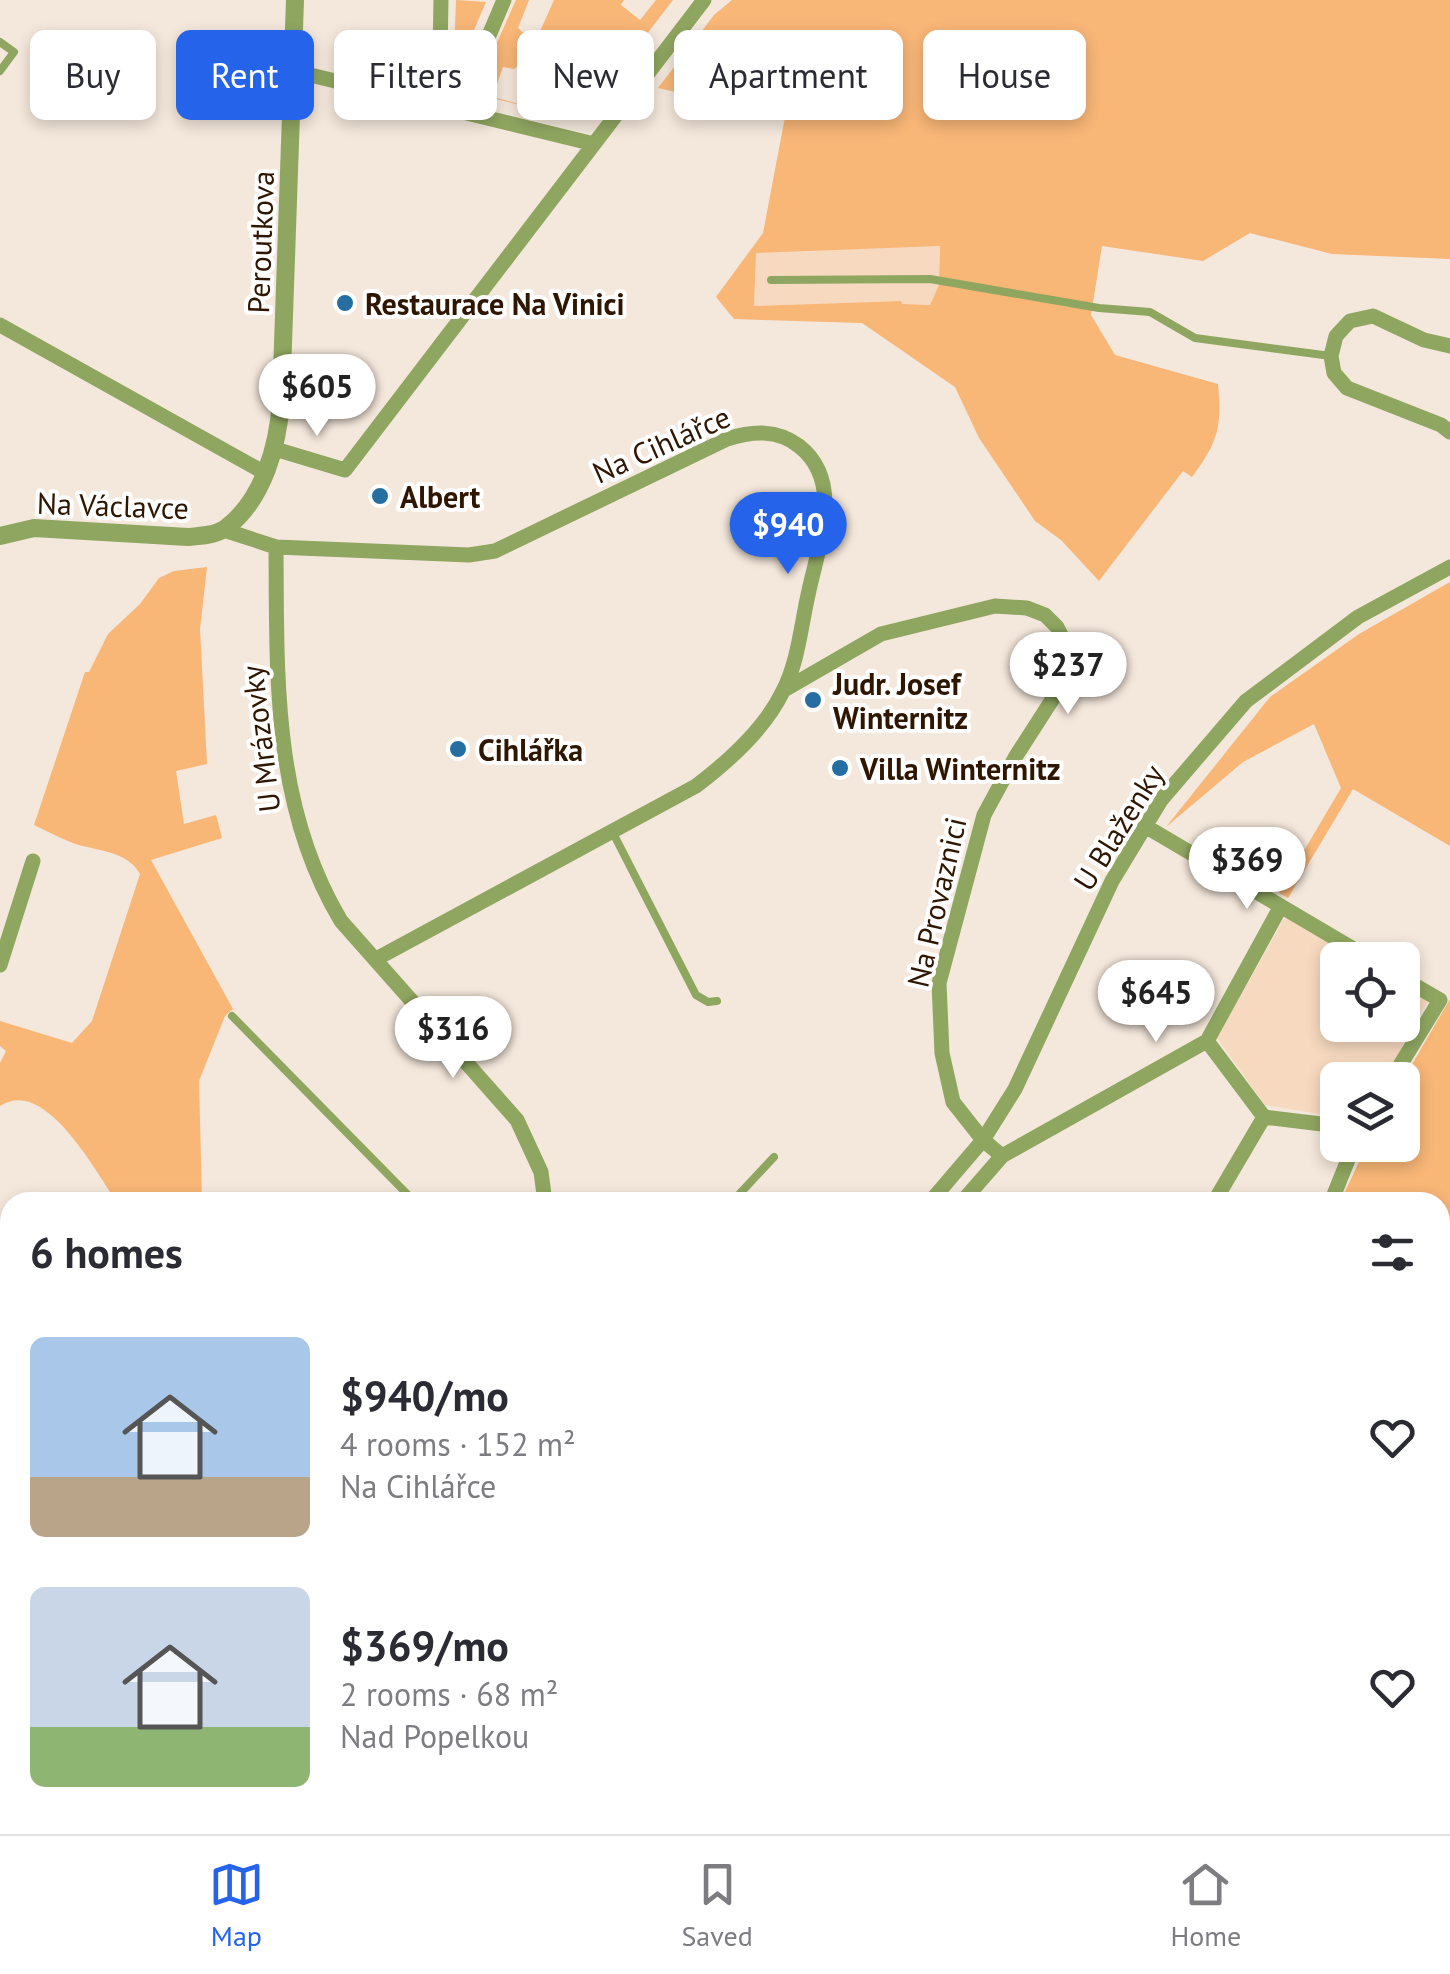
<!DOCTYPE html>
<meta charset="utf-8">
<style>
body{margin:0;font-family:"PT Sans",sans-serif;background:#f7f7f7;color:#2b2b33;height:100vh;display:flex;flex-direction:column;font-size:38px;white-space:nowrap}
*{box-sizing:border-box;margin:0}
p{font-size:32px;color:#7c7c81}
.icon{flex:none;width:55px;height:55px;fill:none;stroke:currentColor;stroke-width:2;stroke-linecap:round;stroke-linejoin:round}
.map{position:relative;flex:1;overflow:hidden}
.sheet{position:absolute;left:0px;top:1192px;width:1450px;height:642px;display:flex;flex-direction:column;background:#fff;border-radius:30px 30px 0 0;box-shadow:0 5px 15px #0003}
.sheet>*{flex:none}
.guide{position:absolute;left:30px;top:30px;width:1390px;height:90px;display:flex;gap:20px}
.controls{position:absolute;left:1320px;top:942px;display:grid;gap:20px}
.controls a{display:grid;place-items:center;width:100px;height:100px;border-radius:15px;background:#fff;box-shadow:0 5px 15px #0003;font-size:50px}
.price{position:absolute;translate:-50% -85px;padding:0 22px;border-radius:35px;background:#fff;color:#222;font-size:32px;line-height:65px;filter:drop-shadow(0 2px 5px #0008)}
.price::after{content:'';position:absolute;left:50%;top:60px;width:30px;height:22px;margin-left:-15px;background:inherit;clip-path:polygon(0 0,100% 0,50% 100%)}
.price.current{background:#2563eb;color:#fff}
ul{padding:0;list-style:none}
li{display:flex;align-items:center;gap:30px;height:250px;padding:0 30px}
li span{display:grid;place-items:center;flex:none;width:280px;height:200px;border-radius:15px;color:#555}
li>.icon{margin-inline-start:auto}
span .icon{width:120px;height:120px;fill:#fffc;stroke-width:1}
li b{font-size:42px}
h2{display:flex;justify-content:space-between;align-items:center;height:120px;padding:0 30px;font-size:42px}
.chip{padding:0 35px;border-radius:15px;background:#fff;box-shadow:0 5px 15px #0003;font-size:35px;line-height:90px}
.chip.current{background:#2563eb;color:#fff}
.menu{display:flex;justify-content:space-around;align-items:center;height:140px;border-top:2px solid #e1e1e2;background:#fff;font-size:28px;color:#7c7c81}
.menu a{display:grid;justify-items:center;gap:5px}
.menu .current{color:#2563eb}
.map>svg:first-child{display:block}
.built{fill:#f7d9bf}
.green{fill:#f8b677;fill-rule:evenodd}
.lines{fill:none;stroke-linecap:round;stroke-linejoin:round}
.service{stroke:#8fa660;stroke-width:8}
.minor{stroke:#8fa660;stroke-width:15}
.tertiary{stroke:#8fa660;stroke-width:18}
.primary{stroke:#50660e;stroke-width:22}
.poi-dot{fill:#246ea1;stroke:#fff;stroke-width:4}
.labels{text-anchor:middle;dominant-baseline:central;stroke-width:8;stroke-linejoin:round;paint-order:stroke}
.street-label{font-size:30px;fill:#2f1600;stroke:#fff}
.poi-label{font-size:30px;font-weight:bold;fill:#2f1600;stroke:#fff;text-anchor:start}
</style>
<div class="map">
<svg width="1450" height="1834" viewBox="0 0 1450 1834">
<rect width="100%" height="100%" fill="#f4e7db"/>
<path class="built" d="M940,246l-1,39 -9,20 -29,-1 -1,-3 -146,5 2,-54z
M1285,917l73,43h-20v65h64l1,-39 25,15 -45,79h-45l-1,37 -72,-12 -48,-67z
M1440,1511l10,3v139l-8,-3 -2,4z"/>
<path class="green" d="M456,0l30,2 -33,77z
M516,0h13l-11,28 9,8 2,-3 9,3 16,-36h70l-3,5 19,15 16,-20h17l-86,112 -15,6 -94,-25 -1,-6zM601,33l19,15 -40,52 -19,-15zM519,65l10,3 -9,37 -28,-7 11,-31 11,2z
M732,0h718v259l-118,-5 -82,-21 -47,28 -101,-15 -11,69 24,40 103,29c4,43 0,58 -26,93l-9,-6 -84,110 -38,-41 -26,-19 -56,-83 -24,-51 -93,-64 -128,-4 -18,-22 47,-64 22,-116 -127,-29 56,-73zM940,246l-1,39 -9,20 -28,-1 -1,-3 -147,5 2,-53z
M207,567l-7,62 7,135 -31,7 8,53 32,-9 6,23 -71,22 82,149 -8,7 -26,65 3,121h-85c-22,-31 -72,-126 -117,-96v-43l6,-12 -6,-5v-25l72,22 20,-22 48,-147c-13,-24 -45,-23 -67,-31 -13,-5 -26,-12 -39,-18l51,-153h4l19,-38 32,-30 19,-26 15,-7z
M1450,582v264l-97,-57 -65,109 -9,-5 62,-105 -27,-64 -71,38 -77,65 104,-130 89,-63z
M1450,999v515l-10,-3v-309h-100l27,-57h35l1,-65z
M228,1825h332v9h-332z
M571,1825h84v9h-85z"/>
<g class="lines">
<path class="service" d="M0,42l14,10 -14,19
M771,280l159,-1 169,29 51,4 45,26 136,18
M612,831l84,164 12,7 9,-1
M232,1016l183,186
M732,1202l42,-45
M0,1664l10,-2
M0,1708l10,5"/>
<path class="minor" d="M294,71l300,73
M439,106l2,-106
M457,111l47,-111
M0,325l265,148
M1450,346l-26,-6 -51,-24 -23,5 -14,15 -5,20 3,17 13,15 94,37 9,7
M275,449l70,21 359,-470
M224,530l52,17 193,8 26,-4 232,-112c25,-8 50,-10 72,7 46,36 19,100 9,149 -7,31 -10,67 -25,96 -18,38 -54,70 -87,95l-320,173
M276,547c1,129 -4,259 65,374l176,199 24,52 4,30
M784,690l97,-56 114,-28 32,2 18,7 12,12 10,20v21l-6,18 -45,70 -32,59 -45,168 3,70 11,49 30,38 19,16
M1145,826l227,134
M0,965l33,-104
M1207,1041l57,76
M1391,1080l49,-80 -38,-22
M1264,1117l74,9
M930,1202l53,-62 32,-51 97,-208 49,-81 85,-99 112,-84 92,-50
M962,1202l40,-46 205,-115 74,-135
M1214,1202l50,-85
M1331,1202l23,-57
M571,1834v-9
M761,1834l7,-9
M955,1834l1,-9"/>
<path class="tertiary" d="M0,536l34,-8 154,9c13,-1 28,-2 38,-9 38,-29 52,-83 55,-127l14,-401"/>
<path class="primary" d="M1440,1746l10,-19
M1400,1834l3,-9"/>
</g>
<g class="poi-dot">
<circle cx="345" cy="303" r="10"/>
<circle cx="380" cy="496" r="10"/>
<circle cx="813" cy="700" r="10"/>
<circle cx="458" cy="749" r="10"/>
<circle cx="840" cy="768" r="10"/>
</g>
<g class="labels">
<g class="street-label">
<text transform="translate(260 242) rotate(-88)">Peroutkova</text>
<text transform="translate(661 444) rotate(-24)">Na Cihlářce</text>
<text transform="translate(113 505) rotate(2)">Na Václavce</text>
<text transform="translate(260 739) rotate(-97)">U Mrázovky</text>
<text transform="translate(1118 827) rotate(-58)">U Blaženky</text>
<text transform="translate(936 902) rotate(-77)">Na Provaznici</text>
</g>
<g class="poi-label">
<text x="365" y="303">Restaurace Na Vinici</text>
<text x="400" y="496">Albert</text>
<text x="833" y="683">Judr. Josef<tspan x="833" dy="34">Winternitz</tspan></text>
<text x="478" y="749">Cihlářka</text>
<text x="860" y="768">Villa Winternitz</text>
</g>
</g>
</svg>
<div class="controls">
<a><svg class="icon" aria-label="locate" viewBox="0 0 24 24"><circle cx="12" cy="12" r="6"/><path d="M12 2v4M12 18v4M2 12h4M18 12h4"/></svg></a>
<a><svg class="icon" aria-label="layers" viewBox="0 0 24 24"><path d="M12 4l9 5-9 5-9-5zM3 14l9 5 9-5"/></svg></a>
</div>
<b class="price" style="left:317px;top:439px">$605</b>
<b class="price current" style="left:788px;top:577px">$940</b>
<b class="price" style="left:1068px;top:717px">$237</b>
<b class="price" style="left:1247px;top:912px">$369</b>
<b class="price" style="left:1156px;top:1045px">$645</b>
<b class="price" style="left:453px;top:1081px">$316</b>
<div class="guide">
<a class="chip">Buy</a>
<a class="chip current">Rent</a>
<a class="chip">Filters</a>
<a class="chip">New</a>
<a class="chip">Apartment</a>
<a class="chip">House</a>
</div>
<section class="sheet">
<h2>6 homes<svg class="icon" aria-label="filters" viewBox="0 0 24 24"><path d="M4 7h16M4 17h16"/><circle cx="9" cy="7" r="2"/><circle cx="15" cy="17" r="2"/></svg></h2>
<ul>
<li><span style="background:linear-gradient(#a9c7e8 70%,#b9a48a 0)"><svg class="icon" aria-label="home" viewBox="0 0 24 24"><path d="M3 11l9-7 9 7M6 9v11h12V9"/></svg></span><div><b>$940/mo</b><p>4 rooms · 152 m²</p><p>Na Cihlářce</p></div><svg class="icon" aria-label="heart" viewBox="0 0 24 24"><path d="M12 20l-8-8c-3-5 5-10 8-4 3-6 11-1 8 4z"/></svg></li>
<li><span style="background:linear-gradient(#c9d6e8 70%,#8fb573 0)"><svg class="icon" aria-label="home" viewBox="0 0 24 24"><path d="M3 11l9-7 9 7M6 9v11h12V9"/></svg></span><div><b>$369/mo</b><p>2 rooms · 68 m²</p><p>Nad Popelkou</p></div><svg class="icon" aria-label="heart" viewBox="0 0 24 24"><path d="M12 20l-8-8c-3-5 5-10 8-4 3-6 11-1 8 4z"/></svg></li>
</ul>
</section>
</div>
<nav class="menu">
<a class="current"><svg class="icon" aria-label="map" viewBox="0 0 24 24"><path d="M3 6l6-2 6 2 6-2v14l-6 2-6-2-6 2zM9 4v14M15 6v14"/></svg>Map</a>
<a><svg class="icon" aria-label="saved" viewBox="0 0 24 24"><path d="M7 4h10v16l-5-4-5 4z"/></svg>Saved</a>
<a><svg class="icon" aria-label="home" viewBox="0 0 24 24"><path d="M3 11l9-7 9 7M6 9v11h12V9"/></svg>Home</a>
</nav>
